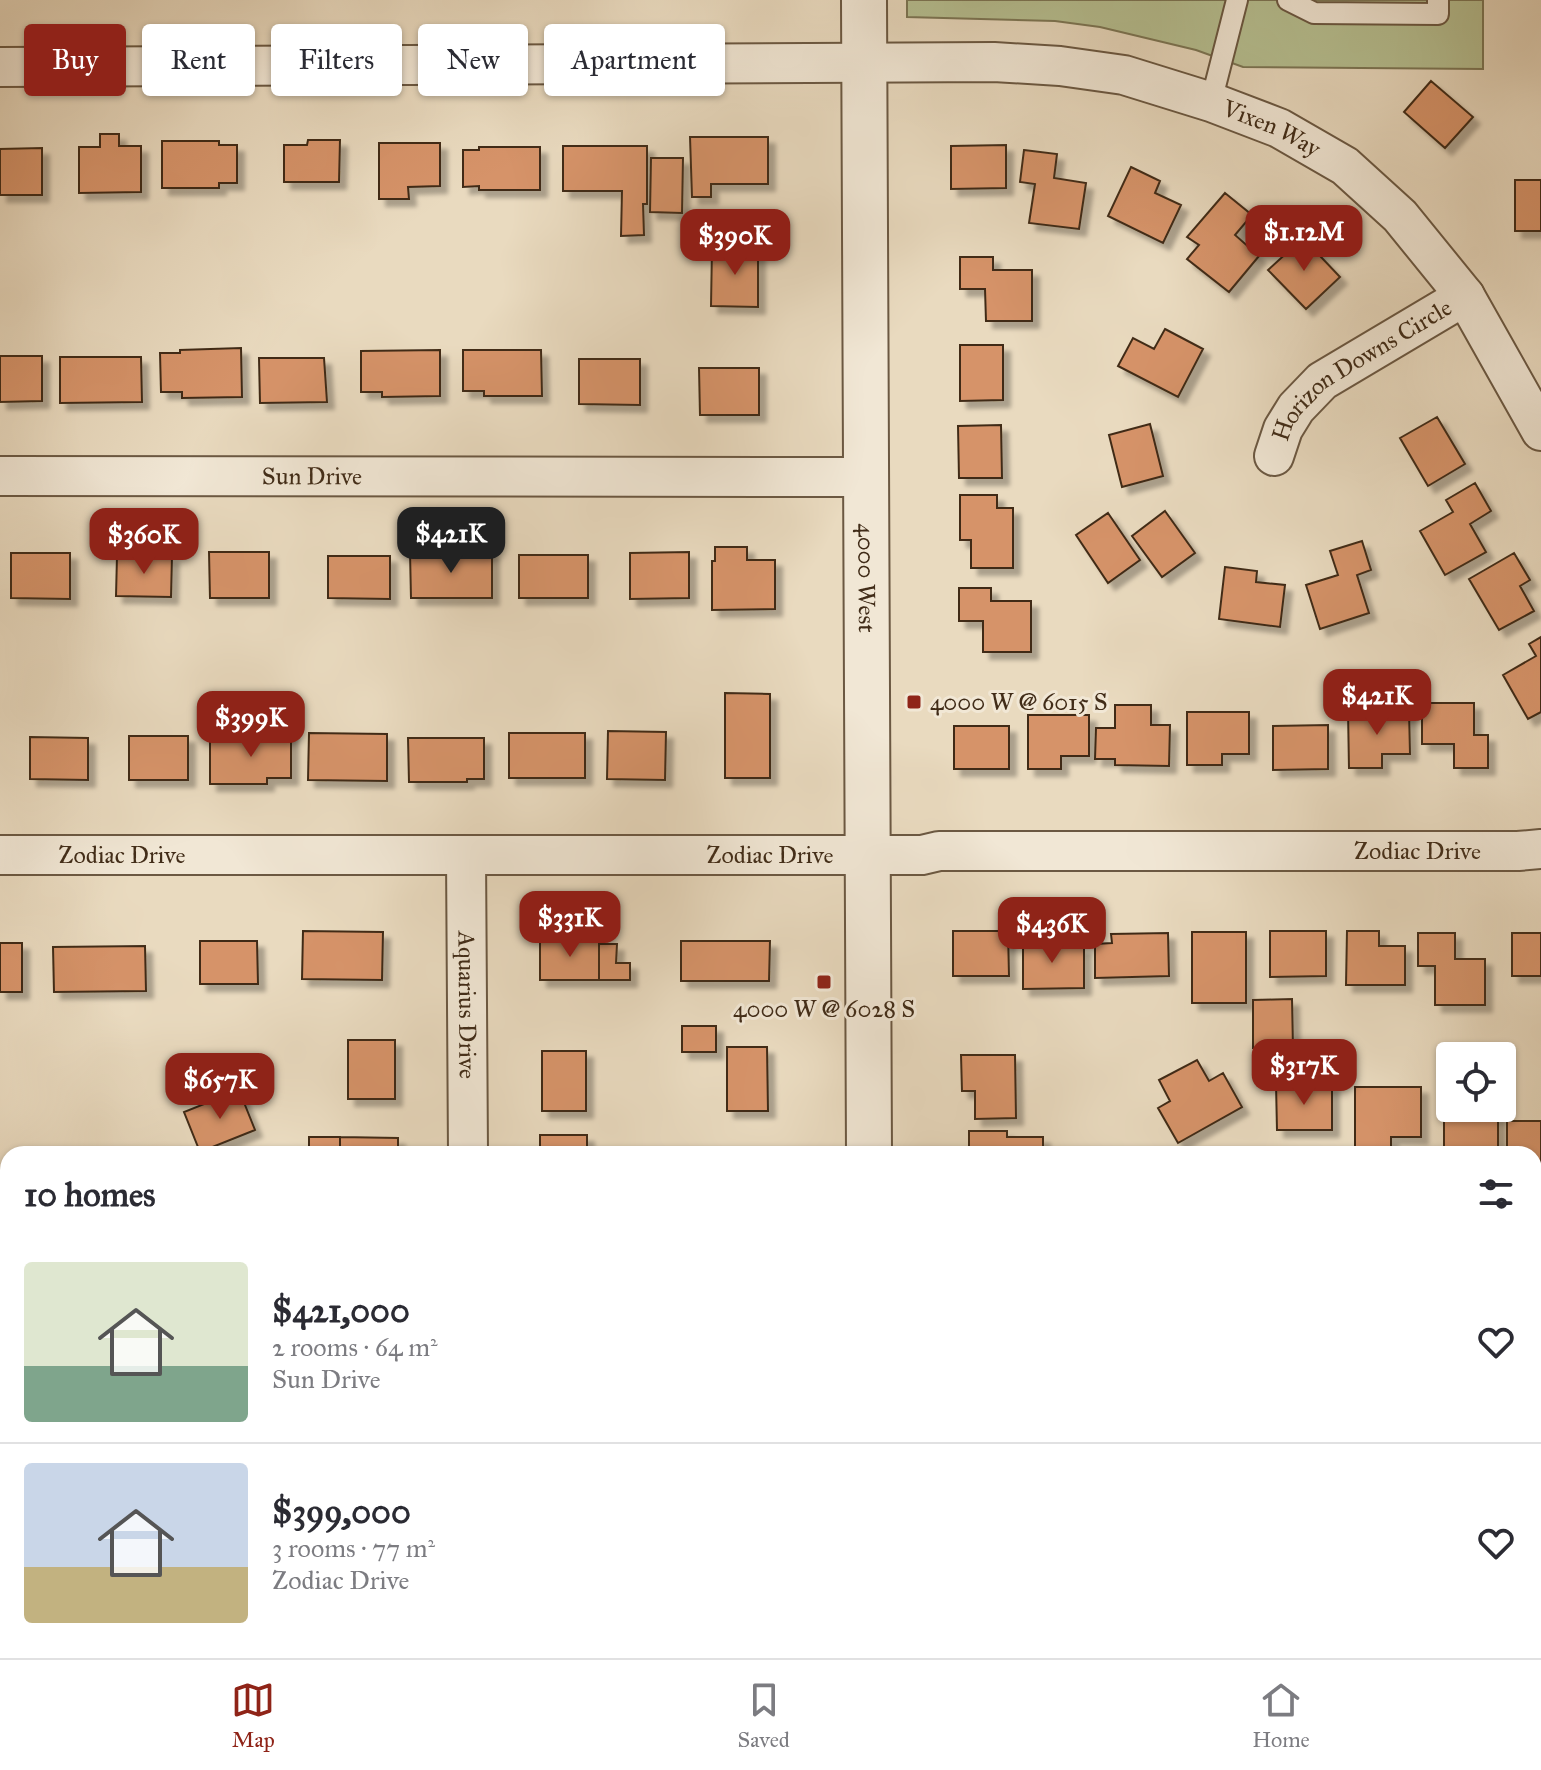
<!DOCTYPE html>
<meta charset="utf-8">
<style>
body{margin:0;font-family:"IM FELL Great Primer",serif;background:#f7f7f7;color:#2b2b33;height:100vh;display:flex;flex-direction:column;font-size:30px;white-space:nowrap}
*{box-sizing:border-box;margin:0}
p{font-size:26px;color:#7c7c81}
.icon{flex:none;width:44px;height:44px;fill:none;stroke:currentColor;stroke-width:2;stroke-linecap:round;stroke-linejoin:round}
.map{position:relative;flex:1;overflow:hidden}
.panel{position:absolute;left:0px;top:1146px;width:1542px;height:512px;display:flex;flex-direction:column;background:#fff;border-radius:24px 24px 0 0;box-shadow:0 2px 6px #0004}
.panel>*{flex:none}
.guide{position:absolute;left:24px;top:24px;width:800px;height:72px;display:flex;gap:16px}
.controls{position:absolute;left:1436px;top:1042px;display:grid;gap:16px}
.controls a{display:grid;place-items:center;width:80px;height:80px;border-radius:8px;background:#fff;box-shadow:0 2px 6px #0004;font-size:40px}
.price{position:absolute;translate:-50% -68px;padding:0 18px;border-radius:16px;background:#8f2418;color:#fff;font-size:26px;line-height:52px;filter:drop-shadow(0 2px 4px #0008)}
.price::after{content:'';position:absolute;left:50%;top:48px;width:24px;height:18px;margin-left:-12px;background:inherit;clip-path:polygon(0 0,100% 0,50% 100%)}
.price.current{background:#222;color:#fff}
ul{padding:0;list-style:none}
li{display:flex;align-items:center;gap:24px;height:200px;padding:0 24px}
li+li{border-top:2px solid #e1e1e2}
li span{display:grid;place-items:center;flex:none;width:224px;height:160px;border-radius:8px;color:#555}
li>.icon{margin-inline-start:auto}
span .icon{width:96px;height:96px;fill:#fffc;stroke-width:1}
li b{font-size:34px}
h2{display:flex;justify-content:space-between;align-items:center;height:96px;padding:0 24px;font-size:34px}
.pill{padding:0 28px;border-radius:8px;background:#fff;box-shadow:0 2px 6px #0004;font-size:28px;line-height:72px}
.pill.current{background:#8f2418;color:#fff}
.menu{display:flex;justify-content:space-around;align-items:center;height:112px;border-top:2px solid #e1e1e2;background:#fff;font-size:22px;color:#7c7c81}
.menu a{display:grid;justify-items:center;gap:4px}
.menu .current{color:#8f2418}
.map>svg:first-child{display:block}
.green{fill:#b6c092;stroke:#7c7655;stroke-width:2}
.building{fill:#d69369;stroke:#412c18;stroke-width:2;filter:url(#shadow)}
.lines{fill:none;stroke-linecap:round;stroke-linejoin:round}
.service-casing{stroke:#6b5842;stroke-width:24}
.minor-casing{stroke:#6b5842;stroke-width:42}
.tertiary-casing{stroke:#6b5842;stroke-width:48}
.service{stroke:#f1e7d5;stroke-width:20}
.minor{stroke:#f1e7d5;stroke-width:38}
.tertiary{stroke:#f1e7d5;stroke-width:44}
.poi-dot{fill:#8f2418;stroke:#f1e7d5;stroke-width:3}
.labels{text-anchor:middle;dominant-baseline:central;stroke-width:6;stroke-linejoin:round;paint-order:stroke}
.street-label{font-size:24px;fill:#412c18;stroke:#f1e7d5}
.poi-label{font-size:24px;fill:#412c18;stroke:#f1e7d5;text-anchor:start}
</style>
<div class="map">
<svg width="1541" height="1658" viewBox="0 0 1541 1658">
<defs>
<filter id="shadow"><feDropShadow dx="7" dy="7" stdDeviation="2" flood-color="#0004"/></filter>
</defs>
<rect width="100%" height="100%" fill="#e9dabf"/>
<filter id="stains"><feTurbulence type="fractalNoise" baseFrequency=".0025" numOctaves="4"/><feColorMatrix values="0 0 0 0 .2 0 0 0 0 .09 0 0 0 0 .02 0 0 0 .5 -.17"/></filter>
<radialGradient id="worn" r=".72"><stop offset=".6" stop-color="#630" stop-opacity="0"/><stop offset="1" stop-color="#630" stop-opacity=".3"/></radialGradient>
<path class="green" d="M907,0h576v69l-240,-2 -47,-17 -96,-23 -45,-6 -148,-4z"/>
<path class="building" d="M1431,81l42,36 -28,31 -41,-36z
M100,134h19v12h22v46l-62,1v-46h21z
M690,137h78v47h-57v13h-19z
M308,140h32l-1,42h-55v-37h23z
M162,141h57v4h18v38h-18v5h-57z
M379,143h61v43l-32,1 1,12h-30z
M1006,145v43l-55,1v-43z
M563,146h84v58h-4l1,31 -23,1 1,-45h-59z
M479,147h61v43h-61v-4l-16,1v-37h16z
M42,148v47h-42v-46z
M1024,150l33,4 -3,24 32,5 -7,46 -50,-6 6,-39 -15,-2z
M651,158h32l-1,55 -32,-1z
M1131,167l29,14 -5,12 26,12 -18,38 -55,-27z
M1515,180h26v51h-26z
M1225,193l27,22 -17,20 24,21 -30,36 -42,-33 12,-14 -12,-8z
M1303,238l37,39 -34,32 -38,-39z
M712,248h46v59l-47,-1z
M960,257h33v13h39v51h-46l-1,-32h-25z
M1165,329l38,20 -25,48 -60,-31 15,-28 21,11z
M960,345h43v55l-43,1z
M241,348l1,49 -60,1v-6h-21l-1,-39h20v-3z
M440,350v46l-58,1v-5h-21v-41z
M463,350h78l1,46h-58v-5h-21z
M0,356h42v45l-42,1z
M60,357h81l1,45 -82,1z
M259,358h65l3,44 -67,1z
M579,359h61v46l-61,-1z
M699,368h60v47h-59z
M1437,417l28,47 -37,22 -28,-48z
M1150,424l13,52 -41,11 -13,-52z
M1001,425l1,53h-43l-1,-52z
M1475,483l16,28 -21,13 16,28 -41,23 -25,-44 33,-19 -7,-12z
M960,495h37v13h16v60h-42v-28h-11z
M1165,511l30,42 -33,24 -30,-41z
M1108,513l32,47 -32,23 -32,-48z
M1362,541l9,29 -14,5 12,38 -49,16 -14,-44 32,-10 -8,-24z
M715,547h32v13h28v49l-63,1v-49h3z
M492,551v47h-81l-1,-46z
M209,552h60v46h-59z
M689,552v46l-59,1v-46z
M11,553h59v46l-59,-1z
M1514,553l16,27 -10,6 14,25 -35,19 -30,-51z
M519,555h69v43h-69z
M117,556h55l-1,41 -55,-1z
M328,556h62v43l-62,-1z
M1225,567l32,4 -1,11 29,3 -5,42 -61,-8z
M959,588h32v13h40v51h-48v-31h-24z
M1541,637v75l-13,7 -25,-44 33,-19 -7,-12z
M725,693l45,1v84h-45z
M1422,703h52v32h14v33h-34v-24h-32z
M1115,705h36v20h19l-1,41 -54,-1v-6h-20l1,-31h19z
M1348,711h61l1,43h-28v14h-33z
M1187,712h62v42h-27v11h-35z
M1028,715h61v41h-28v13h-33z
M1328,725v44l-55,1v-44z
M954,726h55v43h-55z
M291,730v48h-24v6h-57v-46l52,-1v-6z
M608,731l58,1 -1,48 -58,-1z
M309,733l78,1v47l-79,-1z
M509,733h76v45h-76z
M129,736h59v44h-59z
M30,737l58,1v42l-58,-1z
M408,738h76v41h-17v3h-58z
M303,931l80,1 -1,48 -80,-1z
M953,931h55l1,45h-56z
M1270,931h56v45l-56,1z
M1347,931h32v15h26v39h-59z
M1192,932h54v71h-54z
M1168,933l1,43 -74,2v-34l17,-1 -1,-9z
M1418,933h37v26h30v46h-50v-39h-17z
M1512,933h29v43h-29z
M1023,936h31v11h30v41l-61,1z
M540,938h59v42h-59z
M200,941h57l1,43h-58z
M681,941h89l-1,40h-88z
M0,943h22v49h-22z
M599,944h18l-1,19h14v17h-31z
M145,946l1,45 -92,1 -1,-45z
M1292,999l1,49h-40v-48z
M682,1026h34v26h-34z
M348,1040h47v59h-47z
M727,1047h40l1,64h-41z
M542,1051h44v60h-44z
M961,1055h54l1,63 -41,1v-28h-13z
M1197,1060l12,21 14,-8 19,34 -64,36 -20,-35 12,-7 -11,-21z
M1276,1084h56v46h-55z
M1355,1087h66v50h-30v17h-36z
M239,1090l16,40 -55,22 -16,-40z
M1444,1091h6v17h48v46h-54z
M1507,1121h34v45h-7v-12h-27z
M969,1131h38v6h36v17h-74z
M540,1135h47v19h-47z
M309,1137h31v17h-31z
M340,1137l58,1v16h-58z
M1536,1312h5v76h-5z
M1534,1546l7,3 -1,70 -6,-3z
M1541,1636v22h-36l13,-8h16v-9z
M138,1650h51l-3,8h-51z
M1337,1650h46v8h-46z"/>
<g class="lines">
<defs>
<path id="service" d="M1288,0l26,13 124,1v-14
M1211,102l26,-102"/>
<g id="minor">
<path id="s1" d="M0,67l994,-5 66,4 64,9 87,27 68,26 66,38 55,50 65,80 76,135"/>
<path id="s2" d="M1274,456l9,-27 13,-21 26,-27 143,-85"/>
<path id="s3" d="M0,476l865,1"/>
<path id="s4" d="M0,855h922l17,-4h579l23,-2"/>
<path id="s5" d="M466,855l2,299"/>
<path d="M1534,1238h7"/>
<path d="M470,1650v8"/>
<path d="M1270,1650v8"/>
</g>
<g id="tertiary">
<path id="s6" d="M864,0l5,1154"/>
<path d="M870,1650v8"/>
</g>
</defs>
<use href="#service" class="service-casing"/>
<use href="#minor" class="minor-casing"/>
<use href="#tertiary" class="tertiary-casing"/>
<use href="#service" class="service"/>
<use href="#minor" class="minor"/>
<use href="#tertiary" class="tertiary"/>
</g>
<g class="poi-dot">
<rect x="906" y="694" width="16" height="16" rx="4"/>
<rect x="816" y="974" width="16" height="16" rx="4"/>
</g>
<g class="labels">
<g class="street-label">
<text stroke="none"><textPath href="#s1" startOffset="1282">Vixen Way</textPath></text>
<text stroke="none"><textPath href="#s2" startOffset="128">Horizon Downs Circle</textPath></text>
<text stroke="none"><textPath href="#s3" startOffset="312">Sun Drive</textPath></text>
<text stroke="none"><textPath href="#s6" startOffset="578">4000 West</textPath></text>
<text stroke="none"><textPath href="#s4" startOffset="1418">Zodiac Drive</textPath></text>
<text stroke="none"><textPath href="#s4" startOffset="122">Zodiac Drive</textPath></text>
<text stroke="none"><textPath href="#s4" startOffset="770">Zodiac Drive</textPath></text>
<text stroke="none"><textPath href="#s5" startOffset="150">Aquarius Drive</textPath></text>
</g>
<g class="poi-label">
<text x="930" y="702">4000 W @ 6015 S</text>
<text x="824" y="1009" text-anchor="middle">4000 W @ 6028 S</text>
</g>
</g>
<rect width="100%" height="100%" filter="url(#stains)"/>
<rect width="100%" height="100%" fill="url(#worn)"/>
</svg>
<div class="controls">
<a><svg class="icon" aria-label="locate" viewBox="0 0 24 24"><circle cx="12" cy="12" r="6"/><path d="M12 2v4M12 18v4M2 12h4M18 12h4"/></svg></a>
</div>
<b class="price" style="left:1304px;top:273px">$1.12M</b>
<b class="price" style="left:735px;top:277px">$390K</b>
<b class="price current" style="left:451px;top:575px">$421K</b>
<b class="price" style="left:144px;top:576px">$360K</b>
<b class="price" style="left:1377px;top:737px">$421K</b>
<b class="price" style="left:251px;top:759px">$399K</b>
<b class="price" style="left:570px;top:959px">$331K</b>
<b class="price" style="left:1052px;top:965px">$436K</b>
<b class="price" style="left:1304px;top:1107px">$317K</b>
<b class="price" style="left:220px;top:1121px">$657K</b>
<div class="guide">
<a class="pill current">Buy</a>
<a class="pill">Rent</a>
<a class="pill">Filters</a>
<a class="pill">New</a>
<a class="pill">Apartment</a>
</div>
<section class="panel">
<h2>10 homes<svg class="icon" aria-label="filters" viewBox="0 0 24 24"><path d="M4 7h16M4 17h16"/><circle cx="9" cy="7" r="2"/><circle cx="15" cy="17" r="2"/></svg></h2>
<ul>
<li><span style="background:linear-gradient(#dfe7d0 65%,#7fa58c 0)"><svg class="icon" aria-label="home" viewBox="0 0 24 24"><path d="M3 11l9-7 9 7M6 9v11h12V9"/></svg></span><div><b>$421,000</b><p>2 rooms · 64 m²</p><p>Sun Drive</p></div><svg class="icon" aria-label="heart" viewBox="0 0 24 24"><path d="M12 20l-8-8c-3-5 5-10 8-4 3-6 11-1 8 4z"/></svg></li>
<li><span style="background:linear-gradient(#c9d6e8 65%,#c2b280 0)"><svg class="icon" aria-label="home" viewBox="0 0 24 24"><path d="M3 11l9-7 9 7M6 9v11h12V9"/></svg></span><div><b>$399,000</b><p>3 rooms · 77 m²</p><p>Zodiac Drive</p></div><svg class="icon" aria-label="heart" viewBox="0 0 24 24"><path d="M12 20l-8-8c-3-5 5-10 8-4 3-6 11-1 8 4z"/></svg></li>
</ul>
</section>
</div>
<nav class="menu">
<a class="current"><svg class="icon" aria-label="map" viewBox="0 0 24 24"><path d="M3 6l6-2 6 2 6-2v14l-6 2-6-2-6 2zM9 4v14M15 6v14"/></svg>Map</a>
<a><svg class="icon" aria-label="saved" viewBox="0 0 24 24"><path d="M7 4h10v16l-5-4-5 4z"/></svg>Saved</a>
<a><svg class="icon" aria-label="home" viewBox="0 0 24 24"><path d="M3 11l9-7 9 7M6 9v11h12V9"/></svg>Home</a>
</nav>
